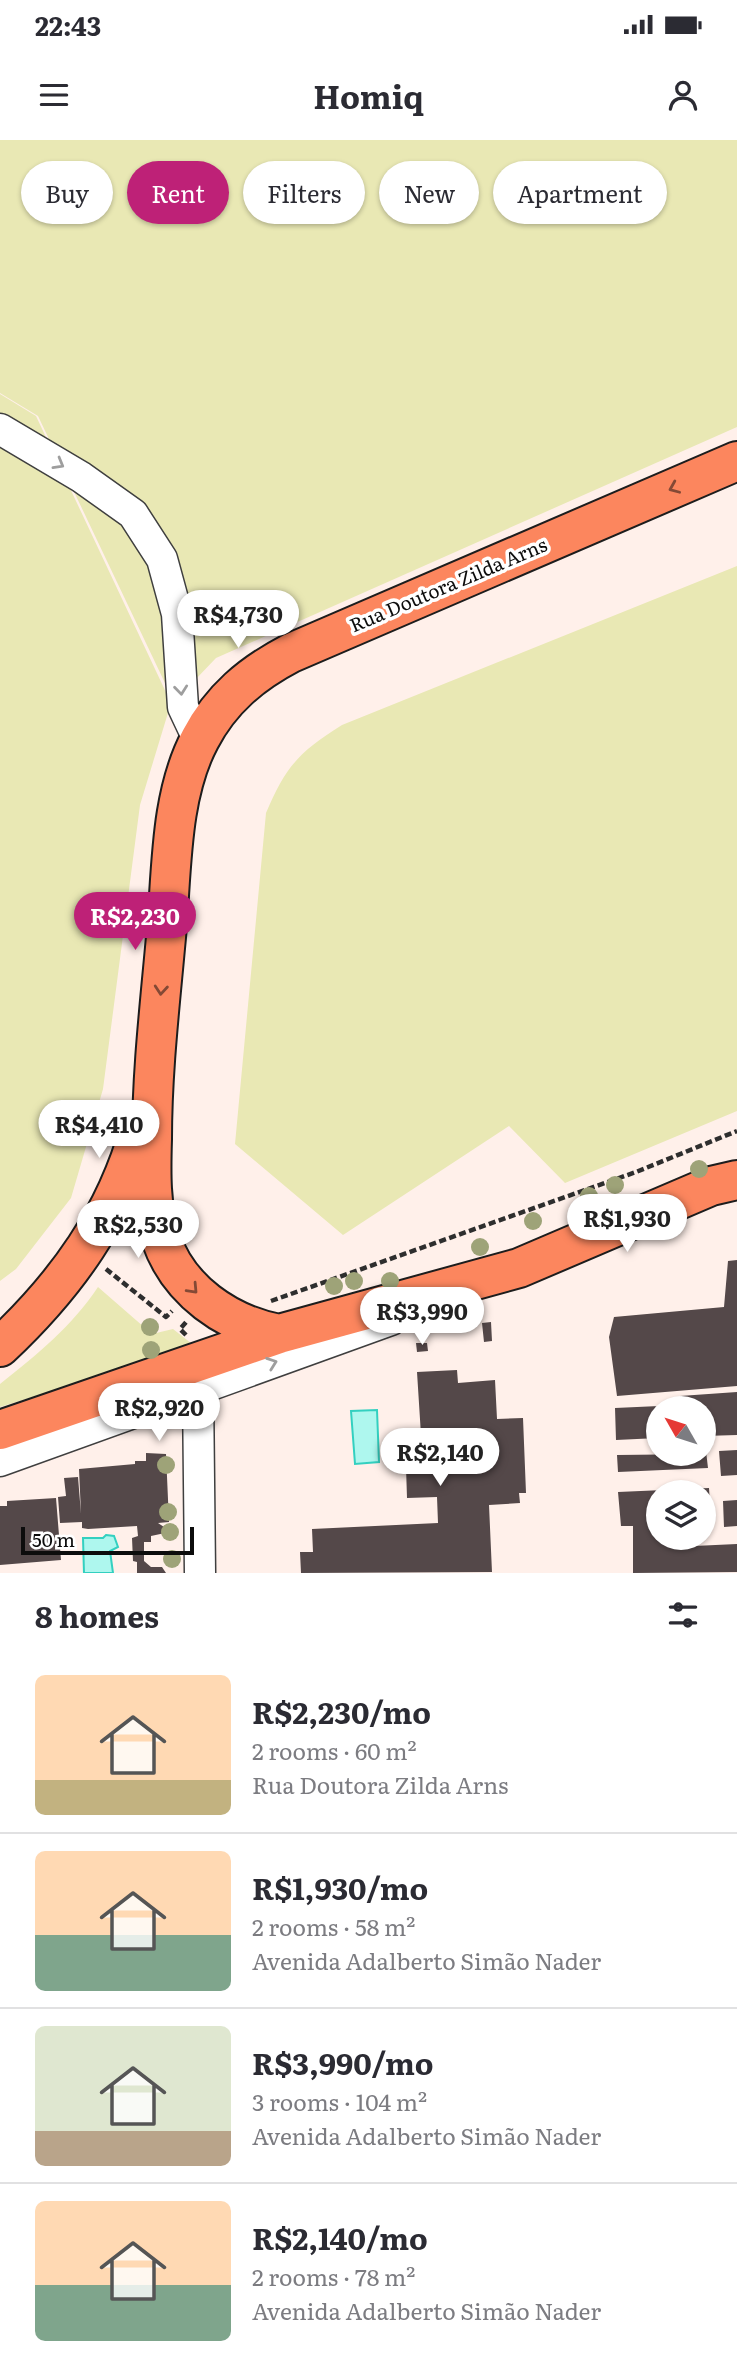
<!DOCTYPE html>
<meta charset="utf-8">
<style>
body{margin:0;font-family:Literata,serif;background:#f7f7f7;color:#2b2b33;height:100vh;display:flex;flex-direction:column;font-size:26px;white-space:nowrap}
*{box-sizing:border-box;margin:0}
p{font-size:23px;color:#7c7c81}
.icon{flex:none;width:38px;height:38px;fill:none;stroke:currentColor;stroke-width:2;stroke-linecap:round;stroke-linejoin:round}
.map{position:relative;height:1433px;overflow:hidden}
.drawer{display:flex;flex-direction:column;background:#fff;flex:1}
.drawer>*{flex:none}
.top-card{position:absolute;left:21px;top:21px;width:696px;height:63px;display:flex;gap:14px}
.needle{width:46px;rotate:309deg}
.fabs{position:absolute;left:646px;top:1256px;display:grid;gap:14px}
.fabs a{display:grid;place-items:center;width:70px;height:70px;border-radius:50%;background:#fff;box-shadow:0 2px 5px #0004;font-size:35px}
.scale{position:absolute;left:21px;bottom:18px;width:173px;box-sizing:border-box;padding-left:7px;border:4px solid #0c0c0c;border-top:0;font-size:19px;line-height:24px;white-space:nowrap;color:#0c0c0c;-webkit-text-stroke:5px #fff;paint-order:stroke}
.price{position:absolute;translate:-50% -60px;padding:0 16px;border-radius:24px;background:#fff;color:#222;font-size:23px;line-height:46px;filter:drop-shadow(0 2px 4px #0008)}
.price::after{content:'';position:absolute;left:50%;top:42px;width:21px;height:16px;margin-left:-10px;background:inherit;clip-path:polygon(0 0,100% 0,50% 100%)}
.price.selected{background:#be2177;color:#fff}
ul{padding:0;list-style:none}
li{display:flex;align-items:center;gap:21px;height:175px;padding:0 35px}
li+li{border-top:2px solid #e1e1e2}
li span{display:grid;place-items:center;flex:none;width:196px;height:140px;border-radius:10px;color:#555}
li>.icon{margin-inline-start:auto}
span .icon{width:84px;height:84px;fill:#fffc;stroke-width:1}
li b{font-size:30px}
h2{display:flex;justify-content:space-between;align-items:center;height:84px;padding:0 35px;font-size:30px}
.pill{padding:0 24px;border-radius:32px;background:#fff;box-shadow:0 2px 5px #0004;font-size:24px;line-height:63px}
.pill.selected{background:#be2177;color:#fff}
.status{display:flex;justify-content:space-between;align-items:center;height:49px;padding:0 35px;background:#fff;direction:ltr}
.status svg{height:19px;fill:currentColor}
header{display:flex;justify-content:space-between;align-items:center;height:91px;padding:0 35px;background:#fff;font-size:32px;font-weight:700}
.map>svg:first-child{display:block}
.green{fill:#e9e8b4}
.water{fill:#aef7ee;stroke:#33d0c0;stroke-width:2}
.building{fill:#544849}
.lines{fill:none;stroke-linecap:round;stroke-linejoin:round}
.minor-casing{stroke:#3f3f3f;stroke-width:33}
.major-casing{stroke:#1d1d1d;stroke-width:42}
.path{stroke:#2e2e2e;stroke-width:4.5;stroke-dasharray:7 3.5;stroke-linecap:butt}
.minor{stroke:#fff;stroke-width:30}
.major{stroke:#fc865e;stroke-width:38}
.tree{fill:#9ea378}
.oneway{stroke:#9e9e9e}
.oneway2{stroke:#844935}
.labels{text-anchor:middle;dominant-baseline:central;stroke-width:7;stroke-linejoin:round;paint-order:stroke}
.street-label{font-size:19px;fill:#0c0c0c;stroke:#fff}
</style>
<div class="status"><b>22:43</b><svg viewBox="0 0 49 12"><path d="M0 12V9h3v3zM5 12V6h3v6zM10 12V3h3v9zM15 12V0h3v12zM26 1h20v11H26zM47 4h2v5h-2z"/></svg></div>
<header><svg class="icon" aria-label="menu" viewBox="0 0 24 24"><path d="M4 6h16M4 12h16M4 18h16"/></svg>Homiq<svg class="icon" aria-label="person" viewBox="0 0 24 24"><circle cx="12" cy="8" r="4"/><path d="M4 21q1-7 8-7t8 7"/></svg></header>
<div class="map">
<svg width="737" height="1433" viewBox="0 0 737 1433">
<rect width="100%" height="100%" fill="#fff0ea"/>
<path class="green" d="M0,0h737v287l-521,231 -42,44 -136,-286 -38,-23z
M0,254l36,22 135,287 -31,102 -37,284 -32,109 -55,71 -16,12z
M737,426v545l-172,72 -56,-57 -166,109 -108,-91 31,-331c20,-47 33,-61 76,-88z
M98,1147l54,47 21,-5 23,18 -196,60v-23c37,-29 72,-58 98,-97z"/>
<path class="water" d="M377,1270l2,52 -24,2 -4,-53z
M106,1395l8,1 4,11 -8,4 3,22h-29l-1,-35h20z"/>
<path class="building" d="M737,1120v126l-120,10 -8,-59 5,-20 110,-10 4,-46z
M491,1182l1,19 -8,1 -2,-19z
M416,1203h11l1,8 -11,1z
M457,1230l1,13 37,-3 2,39 26,-1 3,75h-7l1,10 -31,2 3,67 -191,1 -1,-21h13l-1,-23 126,-6 -1,-26 -30,1 -2,-62 16,-1 -4,-63z
M737,1252v43l-33,1v-27h-46v29l-42,2 -1,-32 66,-3 -1,-9z
M737,1310v25l-16,1 -2,-25z
M704,1311h2l2,17 -90,4 -1,-17 87,-1z
M146,1313l20,1 3,68 -11,1 6,4 1,6 -14,3v6h-7v19l7,6h11l4,6h-29v-11l-4,-1 -1,-23 6,-2 -1,-10 -49,3 -6,-1v-6l-22,1 -2,-26 8,-1 -2,-18 14,-1 3,37 -2,-45 56,-5v-3h11z
M709,1348l2,32 -7,1v-28h-46v45h36v8l43,-2v28l-104,1v-47h-12l-3,-34z
M56,1358l5,62 -61,5v-59h7v-5z
M737,1360v26l-13,1 -1,-26z"/>
<g class="lines">
<defs>
<path id="minor" d="M0,289l81,48 52,37 29,45 15,55 6,93 16,34
M198,1250l2,183
M0,1321l391,-141"/>
<path id="major" d="M279,1194c-52,-10 -100,-43 -118,-95 -11,-32 -10,-68 -9,-100 0,-68 8,-135 14,-202 6,-63 3,-140 34,-198 21,-40 51,-65 91,-86l446,-192
M0,1207c66,-62 116,-131 140,-219
M0,1290l279,-96 240,-66 192,-82 26,-6"/>
</defs>
<use href="#minor" class="minor-casing"/>
<use href="#major" class="major-casing"/>
<path class="path" d="M106,1129l60,48 6,-6
M271,1161l365,-129 101,-41
M186,1195l-6,-6 7,-8"/>
<use href="#minor" class="minor"/>
<use href="#major" class="major"/>
</g>
<g class="tree">
<circle cx="699" cy="1029" r="9"/>
<circle cx="615" cy="1045" r="9"/>
<circle cx="589" cy="1056" r="9"/>
<circle cx="608" cy="1064" r="9"/>
<circle cx="533" cy="1081" r="9"/>
<circle cx="480" cy="1107" r="9"/>
<circle cx="354" cy="1141" r="9"/>
<circle cx="390" cy="1141" r="9"/>
<circle cx="334" cy="1146" r="9"/>
<circle cx="150" cy="1187" r="9"/>
<circle cx="151" cy="1210" r="9"/>
<circle cx="166" cy="1325" r="9"/>
<circle cx="168" cy="1372" r="9"/>
<circle cx="170" cy="1392" r="9"/>
<circle cx="172" cy="1419" r="9"/>
</g>
<defs><path id="oneway-chevron" d="M-2-3.5L2.5 0L-2 3.5" fill="none" stroke-width="1.6" stroke-linecap="round" stroke-linejoin="round" transform="scale(1.75)"/></defs>
<g class="oneway">
<use href="#oneway-chevron" transform="translate(59 324) rotate(30)"/>
<use href="#oneway-chevron" transform="translate(181 550) rotate(84)"/>
<use href="#oneway-chevron" transform="translate(272 1223) rotate(-20)"/>
</g>
<g class="oneway2">
<use href="#oneway-chevron" transform="translate(674 348) rotate(157)"/>
<use href="#oneway-chevron" transform="translate(161 850) rotate(95)"/>
<use href="#oneway-chevron" transform="translate(193 1149) rotate(47)"/>
</g>
<g class="labels">
<g class="street-label">
<text transform="translate(448 444) rotate(-23)">Rua Doutora Zilda Arns</text>
</g>
</g>
</svg>
<div class="fabs">
<a><svg class="needle" viewBox="-14 -14 28 28"><path d="M0-13l5 13h-10z" fill="#e53935"/><path d="M0 13l5-13h-10z" fill="#7c7c81"/></svg></a>
<a><svg class="icon" aria-label="layers" viewBox="0 0 24 24"><path d="M12 4l9 5-9 5-9-5zM3 14l9 5 9-5"/></svg></a>
</div>
<div class="scale">50 m</div>
<b class="price" style="left:238px;top:510px">R$4,730</b>
<b class="price selected" style="left:135px;top:812px">R$2,230</b>
<b class="price" style="left:99px;top:1020px">R$4,410</b>
<b class="price" style="left:627px;top:1114px">R$1,930</b>
<b class="price" style="left:138px;top:1120px">R$2,530</b>
<b class="price" style="left:422px;top:1207px">R$3,990</b>
<b class="price" style="left:159px;top:1303px">R$2,920</b>
<b class="price" style="left:440px;top:1348px">R$2,140</b>
<div class="top-card">
<a class="pill">Buy</a>
<a class="pill selected">Rent</a>
<a class="pill">Filters</a>
<a class="pill">New</a>
<a class="pill">Apartment</a>
</div>
</div>
<section class="drawer">
<h2>8 homes<svg class="icon" aria-label="filters" viewBox="0 0 24 24"><path d="M4 7h16M4 17h16"/><circle cx="9" cy="7" r="2"/><circle cx="15" cy="17" r="2"/></svg></h2>
<ul>
<li><span style="background:linear-gradient(#ffd9b3 75%,#c2b280 0)"><svg class="icon" aria-label="home" viewBox="0 0 24 24"><path d="M3 11l9-7 9 7M6 9v11h12V9"/></svg></span><div><b>R$2,230/mo</b><p>2 rooms · 60 m²</p><p>Rua Doutora Zilda Arns</p></div></li>
<li><span style="background:linear-gradient(#ffd9b3 60%,#7fa58c 0)"><svg class="icon" aria-label="home" viewBox="0 0 24 24"><path d="M3 11l9-7 9 7M6 9v11h12V9"/></svg></span><div><b>R$1,930/mo</b><p>2 rooms · 58 m²</p><p>Avenida Adalberto Simão Nader</p></div></li>
<li><span style="background:linear-gradient(#dfe7d0 75%,#b9a48a 0)"><svg class="icon" aria-label="home" viewBox="0 0 24 24"><path d="M3 11l9-7 9 7M6 9v11h12V9"/></svg></span><div><b>R$3,990/mo</b><p>3 rooms · 104 m²</p><p>Avenida Adalberto Simão Nader</p></div></li>
<li><span style="background:linear-gradient(#ffd9b3 60%,#7fa58c 0)"><svg class="icon" aria-label="home" viewBox="0 0 24 24"><path d="M3 11l9-7 9 7M6 9v11h12V9"/></svg></span><div><b>R$2,140/mo</b><p>2 rooms · 78 m²</p><p>Avenida Adalberto Simão Nader</p></div></li>
</ul>
</section>
